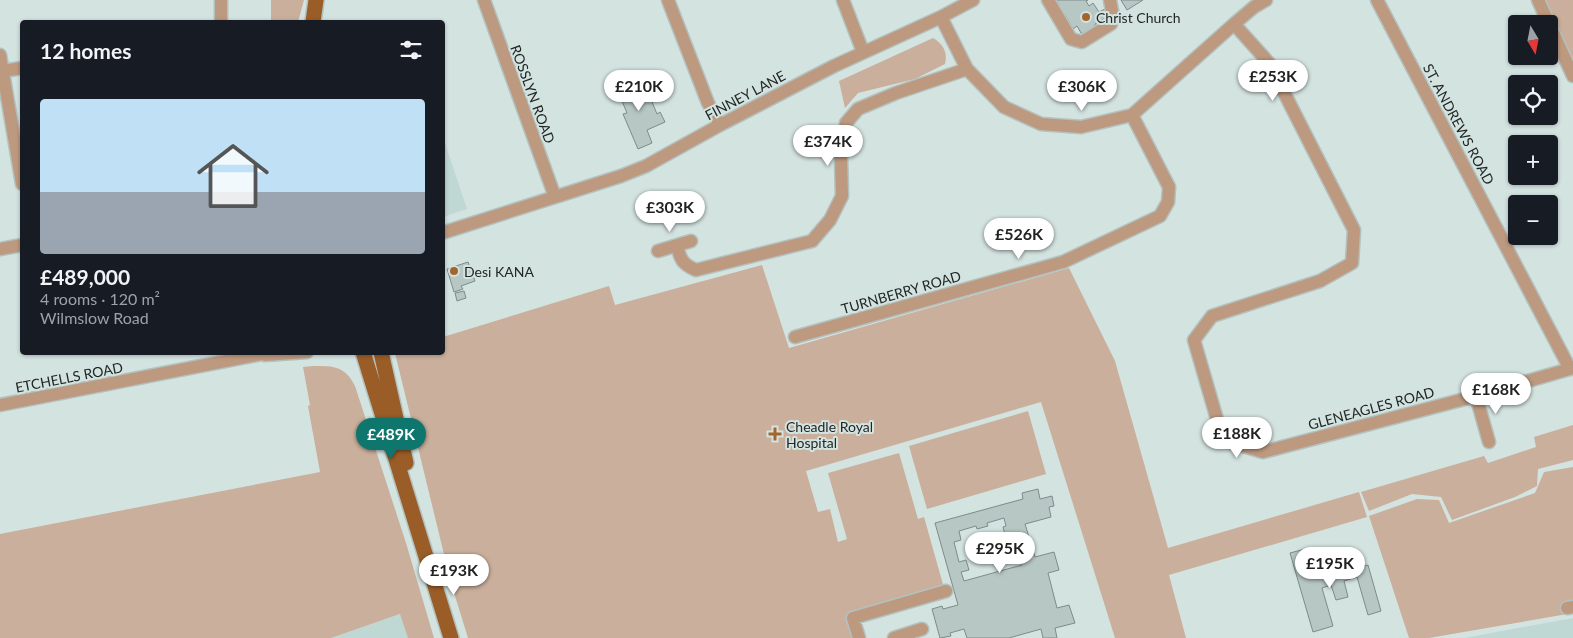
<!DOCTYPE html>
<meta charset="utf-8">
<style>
body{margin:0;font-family:Lato,sans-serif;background:#20242c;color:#f1f3f6;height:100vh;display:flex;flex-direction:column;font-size:19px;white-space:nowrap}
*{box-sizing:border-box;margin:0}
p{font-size:16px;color:#9ea1a6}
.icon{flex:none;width:28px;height:28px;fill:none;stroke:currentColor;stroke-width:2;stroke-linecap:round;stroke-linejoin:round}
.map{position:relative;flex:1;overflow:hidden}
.details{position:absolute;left:20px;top:20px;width:425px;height:335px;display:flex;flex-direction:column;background:#171b24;border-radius:5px;box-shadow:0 1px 4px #0004}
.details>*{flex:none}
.needle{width:32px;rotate:170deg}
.tools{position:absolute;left:1508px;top:15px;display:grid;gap:10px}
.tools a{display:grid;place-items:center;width:50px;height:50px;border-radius:5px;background:#171b24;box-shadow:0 1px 4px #0004;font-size:25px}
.price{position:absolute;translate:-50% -42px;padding:0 11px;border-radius:18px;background:#fff;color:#222;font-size:16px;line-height:32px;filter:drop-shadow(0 1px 2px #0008)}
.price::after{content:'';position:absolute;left:50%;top:30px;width:15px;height:11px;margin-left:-8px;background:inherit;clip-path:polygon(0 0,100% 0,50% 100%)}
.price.on{background:#0f766e;color:#fff}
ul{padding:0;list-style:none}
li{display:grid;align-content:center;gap:10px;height:265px;padding:0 20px}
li+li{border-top:1px solid #363941}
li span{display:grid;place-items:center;height:155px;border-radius:5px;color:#555}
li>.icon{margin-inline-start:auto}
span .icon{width:90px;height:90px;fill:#fffc;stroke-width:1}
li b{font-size:21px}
h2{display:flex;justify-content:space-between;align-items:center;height:60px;padding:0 20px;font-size:21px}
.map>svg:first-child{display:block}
.built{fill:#c0d8d4}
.green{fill:#caaf9c}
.building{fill:#b7c7c4;stroke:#7d8c8a;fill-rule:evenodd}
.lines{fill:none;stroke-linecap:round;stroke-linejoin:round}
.minor-casing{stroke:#b3c1bf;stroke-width:15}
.major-casing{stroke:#b3c1bf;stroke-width:18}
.minor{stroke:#bd997f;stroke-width:12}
.major{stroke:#9b5d27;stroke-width:15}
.poi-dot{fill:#a4642e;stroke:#d3e3e0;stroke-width:2}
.labels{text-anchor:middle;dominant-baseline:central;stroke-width:4;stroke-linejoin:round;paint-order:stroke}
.poi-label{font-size:14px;fill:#212726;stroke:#d3e3e0;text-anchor:start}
.street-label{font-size:14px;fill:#212726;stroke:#d3e3e0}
</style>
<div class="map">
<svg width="1573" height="638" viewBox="0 0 1573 638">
<rect width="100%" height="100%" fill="#d3e3e0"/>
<path class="built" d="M443,137l24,72 -24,8h-1z
M424,606l9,32h-102z
M1573,618v20h-109z"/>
<path class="green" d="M271,0h33l-6,22h-30l3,-2z
M1542,0h31v66z
M933,38c10,6 15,14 12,26l-30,15 -57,14 -13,15 -6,-27z
M762,265l27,83 280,-80 46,93 53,187 191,-56 8,25 -198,58 17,63h-71l-74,-236 -235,69 12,41 12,-3 8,33 9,-3 -19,-66 71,-20 19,66 6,-2 20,71 -85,24 -3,26h-388l-17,-55 -56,-230 47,-1 1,-15 166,-51 6,19z
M313,366c21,0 32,0 42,20l51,157 28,95h-26l-8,-24 -69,24h-331v-104l320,-62 -12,-66 2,-1 -7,-38z
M1028,411l18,63 -119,35 -18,-63z
M1573,425v35l-35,9 -1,17 -22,11 -63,23 -11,-23 -29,-3 -43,17 -8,-19 123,-36 4,7 48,-16 -2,-10z
M1573,467v146l-144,25h-20l-40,-122 48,-17 22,1 10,23 86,-30 9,-21z"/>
<path class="building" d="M1056,0h32l-2,1 3,5 4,-3 6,9 6,-3 4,7 -14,8v7l-7,5 -7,-3 -4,-7 -4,3 -8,-14 -5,3 -6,-10 5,-3z
M1121,0h22l-16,10z
M642,78l15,36 3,-2 5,10 -18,8 5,13 -14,6 -15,-35 4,-1 -10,-24z
M468,262l7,19 -14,5 2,3 -9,3 -7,-23z
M464,291l2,7 -9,3 -2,-8z
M1038,489l2,10 12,-3 2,10 -5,1 2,10 -26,7 10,33 19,-5 5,18 -11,3 9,35 12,-3 6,18 -20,5 2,10h-14l-2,-9 -32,9h-42l-3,-9 -14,4 1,3 -11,2 -8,-29 10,-3 1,3 15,-4 -23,-82 88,-24 -1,-6zM1004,518l2,8 -3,1 3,11 8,-2 8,29 -58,16 -3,-9 8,-2 -3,-10 -7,2 -5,-20 7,-2 -2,-9 17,-5 1,3 11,-3 -1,-3z
M1309,548l9,31 50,-14 13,46 -13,4 -11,-38 -13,4 4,16 -12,3 -5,-15 -9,3 11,38 -20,6 -23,-79z"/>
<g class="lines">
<defs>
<path id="minor" d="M221,0v22
M484,0l71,197
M668,0l40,103 12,22
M843,0l20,52
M1048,0l23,39 11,3 29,-18 2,-8 -3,-16
M1266,0l-12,7 -20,17 35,39 85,167 -2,33 -32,18 -108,35 -18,24 29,100 40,12 213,-56 97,-28
M1377,0l193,369
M1538,0l35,76
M941,17l26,52 37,38 37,17 40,3 51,-12 102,-91
M0,55l22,129
M3,71l19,-3
M442,233l179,-57 25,-10 74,-41 114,-59 107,-49 32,-17
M677,245c3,14 5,19 19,25l116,-29 18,-21 12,-24 -1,-38 5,-35 12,-14 38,-16 71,-24
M0,249l22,-4
M658,251l33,-10
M795,337l268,-75 97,-46 8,-14 1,-15 -37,-72
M265,355l42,-3
M1476,396l13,46
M0,405l272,-53
M1567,608l6,-1
M859,638l-6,-20 93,-27
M894,638l28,-9"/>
<path id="major" d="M313,22l3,-22
M363,352l88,286
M381,352l25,111"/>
</defs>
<use href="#minor" class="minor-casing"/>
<use href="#major" class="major-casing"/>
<use href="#minor" class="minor"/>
<use href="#major" class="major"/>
</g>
<g class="poi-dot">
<circle cx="1086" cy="17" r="5"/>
<circle cx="454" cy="271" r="5"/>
<path d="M772.5 426.5h5v5h5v5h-5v5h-5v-5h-5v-5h5z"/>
</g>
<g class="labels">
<g class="poi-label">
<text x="1096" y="17">Christ Church</text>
<text x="464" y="271">Desi KANA</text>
<text x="786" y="426">Cheadle Royal<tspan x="786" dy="16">Hospital</tspan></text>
</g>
<g class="street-label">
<text transform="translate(533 94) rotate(70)">ROSSLYN ROAD</text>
<text transform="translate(745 95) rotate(-28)">FINNEY LANE</text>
<text transform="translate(1459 124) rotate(62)">ST. ANDREWS ROAD</text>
<text transform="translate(901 292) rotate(-16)">TURNBERRY ROAD</text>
<text transform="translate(69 377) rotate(-11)">ETCHELLS ROAD</text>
<text transform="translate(1371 408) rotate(-15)">GLENEAGLES ROAD</text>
</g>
</g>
</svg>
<div class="tools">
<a><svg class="needle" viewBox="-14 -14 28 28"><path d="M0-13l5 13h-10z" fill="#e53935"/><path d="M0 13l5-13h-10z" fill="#9ea1a6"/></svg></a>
<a><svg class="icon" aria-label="locate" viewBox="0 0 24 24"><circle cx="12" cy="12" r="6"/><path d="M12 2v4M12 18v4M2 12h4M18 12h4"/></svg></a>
<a>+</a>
<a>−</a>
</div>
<b class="price" style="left:1273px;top:102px">£253K</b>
<b class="price" style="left:639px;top:112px">£210K</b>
<b class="price" style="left:1082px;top:112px">£306K</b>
<b class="price" style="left:828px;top:167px">£374K</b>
<b class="price" style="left:670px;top:233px">£303K</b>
<b class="price" style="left:1019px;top:260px">£526K</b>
<b class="price" style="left:1496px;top:415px">£168K</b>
<b class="price" style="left:1237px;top:459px">£188K</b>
<b class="price on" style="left:391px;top:460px">£489K</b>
<b class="price" style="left:1000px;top:574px">£295K</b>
<b class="price" style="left:1330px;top:589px">£195K</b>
<b class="price" style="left:454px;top:596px">£193K</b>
<section class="details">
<h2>12 homes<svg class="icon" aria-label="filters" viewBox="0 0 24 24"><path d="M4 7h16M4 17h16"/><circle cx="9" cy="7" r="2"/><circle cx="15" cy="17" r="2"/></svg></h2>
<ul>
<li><span style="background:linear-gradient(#bfe0f5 60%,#9aa5b1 0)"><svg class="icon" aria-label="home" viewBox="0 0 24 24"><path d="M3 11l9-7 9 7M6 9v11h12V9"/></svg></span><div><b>£489,000</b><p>4 rooms · 120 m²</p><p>Wilmslow Road</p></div></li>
</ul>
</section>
</div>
